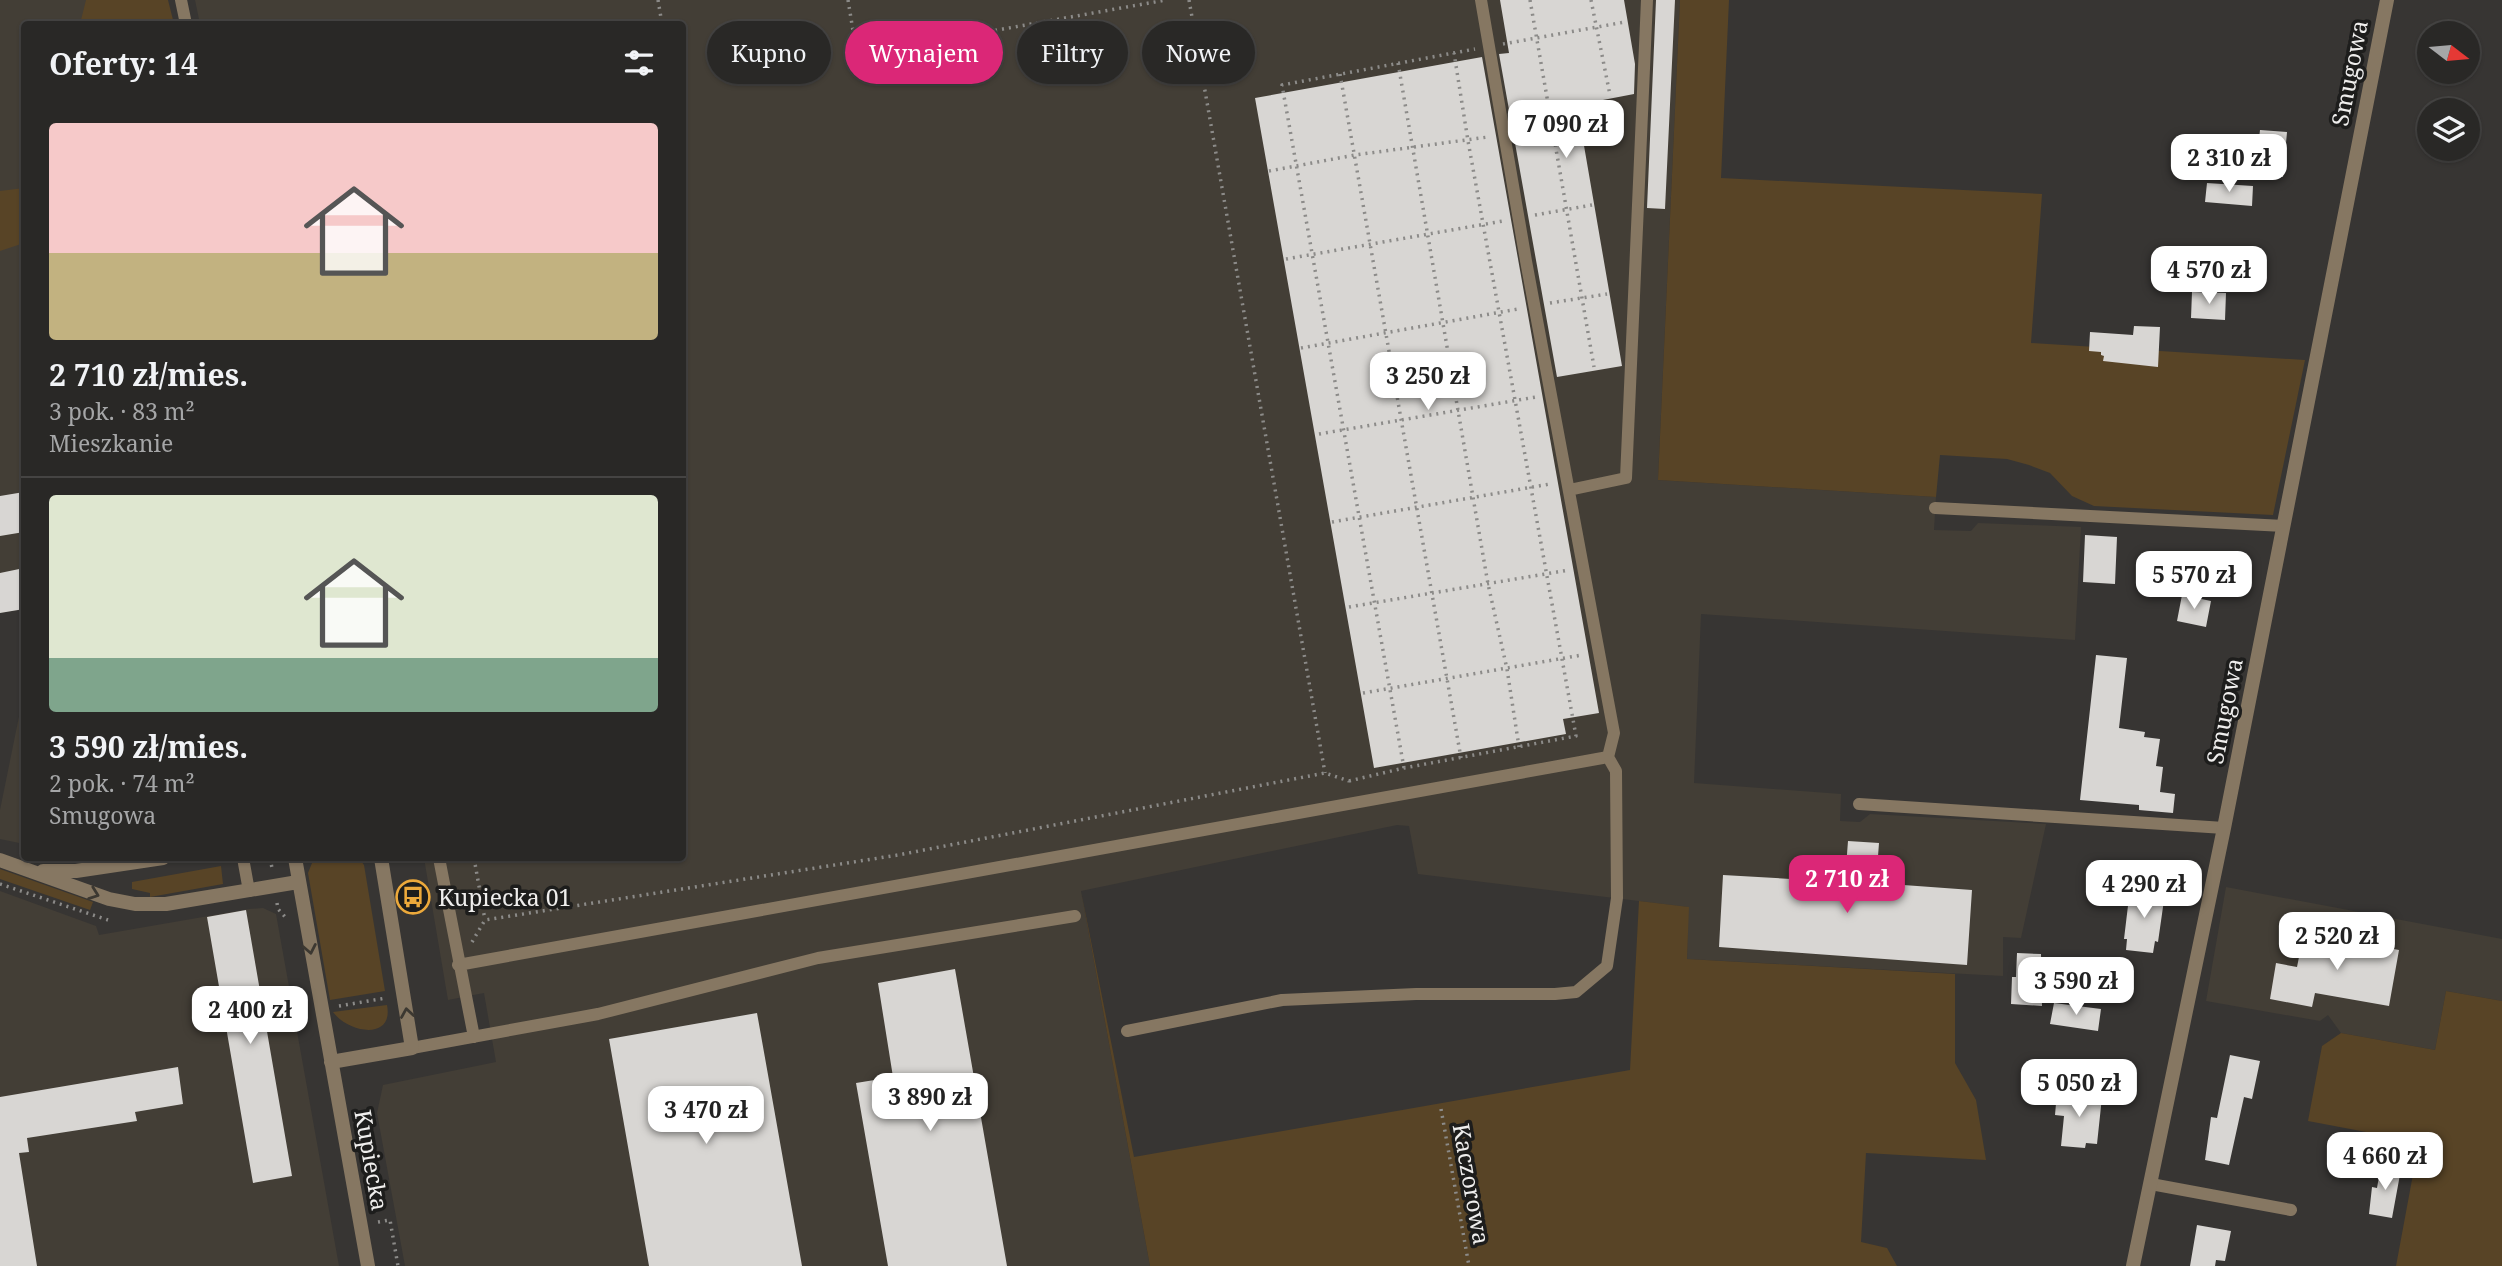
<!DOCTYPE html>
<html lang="pl">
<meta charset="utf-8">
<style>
body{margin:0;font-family:"Noto Serif",serif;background:#31302e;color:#f1f3f6;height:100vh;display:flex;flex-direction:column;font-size:26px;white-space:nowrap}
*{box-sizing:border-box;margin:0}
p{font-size:23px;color:#a5a6a7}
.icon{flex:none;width:38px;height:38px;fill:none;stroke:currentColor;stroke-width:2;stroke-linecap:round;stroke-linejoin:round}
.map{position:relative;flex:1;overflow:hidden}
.drawer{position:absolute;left:21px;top:21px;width:665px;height:840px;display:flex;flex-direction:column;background:#292826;border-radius:7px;box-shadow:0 2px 5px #0004,0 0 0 2px #454443}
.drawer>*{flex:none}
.top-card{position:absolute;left:707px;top:21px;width:665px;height:63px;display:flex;gap:14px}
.needle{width:46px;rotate:106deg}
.tools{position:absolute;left:2417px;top:21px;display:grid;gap:14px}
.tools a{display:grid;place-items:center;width:63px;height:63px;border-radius:50%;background:#292826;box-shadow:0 2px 5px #0004,0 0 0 2px #454443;font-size:35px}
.price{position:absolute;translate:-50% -60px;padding:0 16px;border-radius:14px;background:#fff;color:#222;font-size:23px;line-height:46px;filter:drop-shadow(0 2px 4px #0008)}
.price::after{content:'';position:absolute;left:50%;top:42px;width:21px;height:16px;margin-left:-10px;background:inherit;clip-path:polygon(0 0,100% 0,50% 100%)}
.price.selected{background:#db2777;color:#fff}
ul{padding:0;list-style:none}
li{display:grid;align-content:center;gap:14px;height:371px;padding:0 28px}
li+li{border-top:2px solid #454443}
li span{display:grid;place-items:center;height:217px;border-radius:7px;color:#555}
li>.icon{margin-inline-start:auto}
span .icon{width:126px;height:126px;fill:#fffc;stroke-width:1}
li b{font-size:30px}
h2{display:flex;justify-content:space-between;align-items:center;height:84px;padding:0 28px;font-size:30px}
.chip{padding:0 24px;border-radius:32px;background:#292826;box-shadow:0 2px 5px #0004,0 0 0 2px #454443;font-size:24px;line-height:63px}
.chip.selected{background:#db2777;color:#fff}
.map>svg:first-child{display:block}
.built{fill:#433e36}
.green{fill:#584426}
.building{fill:#d8d6d3}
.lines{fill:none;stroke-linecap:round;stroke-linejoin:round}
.path{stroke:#8c8b89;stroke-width:3.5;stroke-dasharray:2 5;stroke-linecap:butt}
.service{stroke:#867762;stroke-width:12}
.minor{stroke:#867762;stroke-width:14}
.oneway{stroke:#3c3831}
.labels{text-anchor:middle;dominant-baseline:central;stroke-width:7;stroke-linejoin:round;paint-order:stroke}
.street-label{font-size:23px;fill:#efeeed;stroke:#1d1d1c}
.poi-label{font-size:23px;fill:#efeeed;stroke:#1d1d1c;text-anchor:start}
</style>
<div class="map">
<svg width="2502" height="1266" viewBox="0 0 2502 1266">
<rect width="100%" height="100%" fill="#373533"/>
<path class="built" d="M0,0h150l5,24h-131v585l-24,4z
M195,0h1485l-22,480 278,17 -2,33 37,1 7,-8 103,4 -6,113 -374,-26 -7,169 147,11 -1,27 20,1 10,-8 176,10 -25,114 -18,-1v39l-316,-17 1,-52 -270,-33 -9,-48 -12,-1 -316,66 69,375h-745l-28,-153 6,-28 113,-23 -12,-69 -36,7 -24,-142h258v-834h-482z
M24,692v152l-24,-5v-29z
M2226,887l276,52v62l-56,-10 -11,59 -94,-17 -13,-18 -8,6 -114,-20z
M0,891l96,35 3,9 150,-26 14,-1 13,6 63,352h-339z"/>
<path class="green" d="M86,0h82l6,24h-94z
M1680,0h49l-8,178 321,16 -11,149 274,17 -32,155 -179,-9 -22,-10 -22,-23 -21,-8 -22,-6 -67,-4 -4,42 -278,-17z
M24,188v55l-24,8v-60z
M314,858h45l5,7 21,126 -55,9 -22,-127z
M221,866l2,18 -73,13v-4l-18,-4v-7z
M0,869l93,33 -3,8 -90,-31z
M1081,891l53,266 496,-87 9,-169 50,6 -2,52 268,15v89l21,37 10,60 -120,-7 -5,89 26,6 10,18h-747z
M2446,991l56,10v265h-106l23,-124 -111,-21 14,-75 19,-13 94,17z
M387,1005c7,36 -39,28 -54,7z"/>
<path class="building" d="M1500,0h124l11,64 -1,30 -57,11 45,261 -65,11 -58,-323 10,-1z
M1656,0h19l-10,209 -18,-1z
M1482,57l117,656 -36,6 3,15 -192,34 -119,-670z
M2260,130l27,2 -4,45 -28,-2z
M2207,183l46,3 -1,20 -47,-4z
M2192,292l34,1 -1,27 -34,-2z
M2134,326l26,1 -2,40 -55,-6 1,-5 -3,-1v-3l-12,-1 1,-19 43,3z
M24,492v40l-24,4v-40z
M2085,535l32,2 -2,47 -32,-2z
M24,568v41l-24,4v-40z
M2182,595l29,6 -5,26 -29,-6z
M2096,655l31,3 -8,70 26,4 -1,5 16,2 -4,27 7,1 -3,25 15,2 -2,19 -34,-3v-5l-59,-5z
M1848,841l31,2 -3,40 96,7 -5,75 -248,-18 4,-72 119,7 4,-15z
M2130,889l35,4 -7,49 -3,-1 -2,12 -27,-3 1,-11h-3z
M246,910l46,266 -39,7 -46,-266z
M2304,932l95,18 -10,56 -74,-13 -3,14 -42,-8 6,-36 21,4z
M2017,953l24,1 1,52 -31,-2 1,-27h4z
M955,969l52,297h-119l-32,-183 37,-6 -15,-94z
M2054,1003l47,6 -3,22 -48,-7z
M757,1013l45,253h-153l-40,-227z
M2230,1055l30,6 -8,38 -8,-2 -15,68 -24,-5 6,-43 6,1z
M178,1067l5,37 -48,8 2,9 -110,17 2,14 -10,1 18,113h-37v-169z
M2057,1092l45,5 -5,47 -11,-1 -1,5 -24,-2 3,-30 -9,-1z
M2381,1165l20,4 -9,49 -23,-4 3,-27 5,1z
M2197,1225l34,6 -6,30 -9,-1 -1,6h-25z"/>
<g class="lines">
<path class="path" d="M658,0l4,24
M848,0l9,55 309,-55
M1189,0l136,773
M1530,0l64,367
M1591,0l19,95
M1503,44l122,-22
M1398,63l90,521 19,85 12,78
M1340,74l121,684
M1520,131l56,-9
M1269,171l86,-16 133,-18
M1535,215l57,-10
M1286,259l217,-38
M1550,303l57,-9
M1301,348l217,-39
M1319,434l217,-37
M1332,522l218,-38
M1349,607l220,-37
M1363,693l219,-38
M1404,768l-122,-683 193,-36
M1349,781l55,-13 172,-32 -108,-595 -14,-88
M270,858l2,10
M474,858l11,62
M0,884l108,36
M277,903l1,6 9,10
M472,942l13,-22 413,-65 427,-82 24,8 1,6
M339,1006l47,-8
M1441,1109l28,157
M378,1222l12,-2 8,46"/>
<path class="service" d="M181,0l5,24
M1569,490l57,-12 21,-478
M1935,508l349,18
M1859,804l365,24
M243,858l6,33
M439,858l35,179
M458,965l1150,-208 6,-24 -88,-472 -45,-261
M1127,1031l155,-31 134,-6h139l21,-2 31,-26 10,-68 -1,-127 -8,-14
M412,1048l186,-34 220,-56 257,-42
M2151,1184l140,26"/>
<path class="minor" d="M295,858l73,408
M0,860l109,39 26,5h31l132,-22
M43,871h33l87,-13
M331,1062l81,-14 -31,-190
M2133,1266l91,-438 163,-828"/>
</g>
<defs><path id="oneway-chevron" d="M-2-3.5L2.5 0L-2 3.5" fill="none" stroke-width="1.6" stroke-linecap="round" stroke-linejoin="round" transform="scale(1.75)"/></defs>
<g class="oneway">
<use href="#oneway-chevron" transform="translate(94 894) rotate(20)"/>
<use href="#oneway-chevron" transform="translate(310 949) rotate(79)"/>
<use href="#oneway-chevron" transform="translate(407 1013) rotate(-99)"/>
</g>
<defs>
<symbol id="bus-ring" viewBox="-11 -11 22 22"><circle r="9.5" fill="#1d1d1c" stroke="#eca93b" stroke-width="1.5"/><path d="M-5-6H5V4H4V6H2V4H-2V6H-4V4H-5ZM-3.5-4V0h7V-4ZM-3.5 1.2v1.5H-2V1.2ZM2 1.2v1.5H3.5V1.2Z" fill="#eca93b"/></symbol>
</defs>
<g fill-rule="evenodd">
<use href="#bus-ring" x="394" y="878" width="38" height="38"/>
</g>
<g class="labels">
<g class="street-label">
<text transform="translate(2349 73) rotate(-79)">Smugowa</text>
<text transform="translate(2224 711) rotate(-79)">Smugowa</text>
<text transform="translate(372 1160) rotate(80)">Kupiecka</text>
<text transform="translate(1472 1184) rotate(80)">Kaczorowa</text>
</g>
<g class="poi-label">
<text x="438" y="897">Kupiecka 01</text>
</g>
</g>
</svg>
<div class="tools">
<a><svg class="needle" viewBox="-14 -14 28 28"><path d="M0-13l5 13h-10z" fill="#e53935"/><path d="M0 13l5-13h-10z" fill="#a5a6a7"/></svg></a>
<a><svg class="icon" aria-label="layers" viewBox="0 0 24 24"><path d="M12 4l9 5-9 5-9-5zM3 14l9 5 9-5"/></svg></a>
</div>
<b class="price" style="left:1566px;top:160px">7 090 zł</b>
<b class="price" style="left:2229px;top:194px">2 310 zł</b>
<b class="price" style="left:2209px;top:306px">4 570 zł</b>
<b class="price" style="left:1428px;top:412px">3 250 zł</b>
<b class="price" style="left:2194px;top:611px">5 570 zł</b>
<b class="price selected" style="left:1847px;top:915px">2 710 zł</b>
<b class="price" style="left:2144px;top:920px">4 290 zł</b>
<b class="price" style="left:2337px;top:972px">2 520 zł</b>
<b class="price" style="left:2076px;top:1017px">3 590 zł</b>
<b class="price" style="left:250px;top:1046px">2 400 zł</b>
<b class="price" style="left:2079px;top:1119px">5 050 zł</b>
<b class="price" style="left:930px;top:1133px">3 890 zł</b>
<b class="price" style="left:706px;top:1146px">3 470 zł</b>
<b class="price" style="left:2385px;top:1192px">4 660 zł</b>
<div class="top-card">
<a class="chip">Kupno</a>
<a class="chip selected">Wynajem</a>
<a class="chip">Filtry</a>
<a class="chip">Nowe</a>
</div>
<section class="drawer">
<h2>Oferty: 14<svg class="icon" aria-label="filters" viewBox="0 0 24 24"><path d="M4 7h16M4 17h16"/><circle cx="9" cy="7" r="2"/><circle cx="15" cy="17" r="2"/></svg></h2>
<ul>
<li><span style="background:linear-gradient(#f6c9c9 60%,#c2b280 0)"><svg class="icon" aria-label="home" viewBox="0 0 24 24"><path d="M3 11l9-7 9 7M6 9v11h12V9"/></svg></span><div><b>2 710 zł/mies.</b><p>3 pok. · 83 m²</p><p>Mieszkanie</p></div></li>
<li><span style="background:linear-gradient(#dfe7d0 75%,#7fa58c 0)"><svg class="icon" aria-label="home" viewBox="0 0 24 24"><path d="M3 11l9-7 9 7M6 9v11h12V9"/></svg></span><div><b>3 590 zł/mies.</b><p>2 pok. · 74 m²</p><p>Smugowa</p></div></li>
</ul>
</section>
</div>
